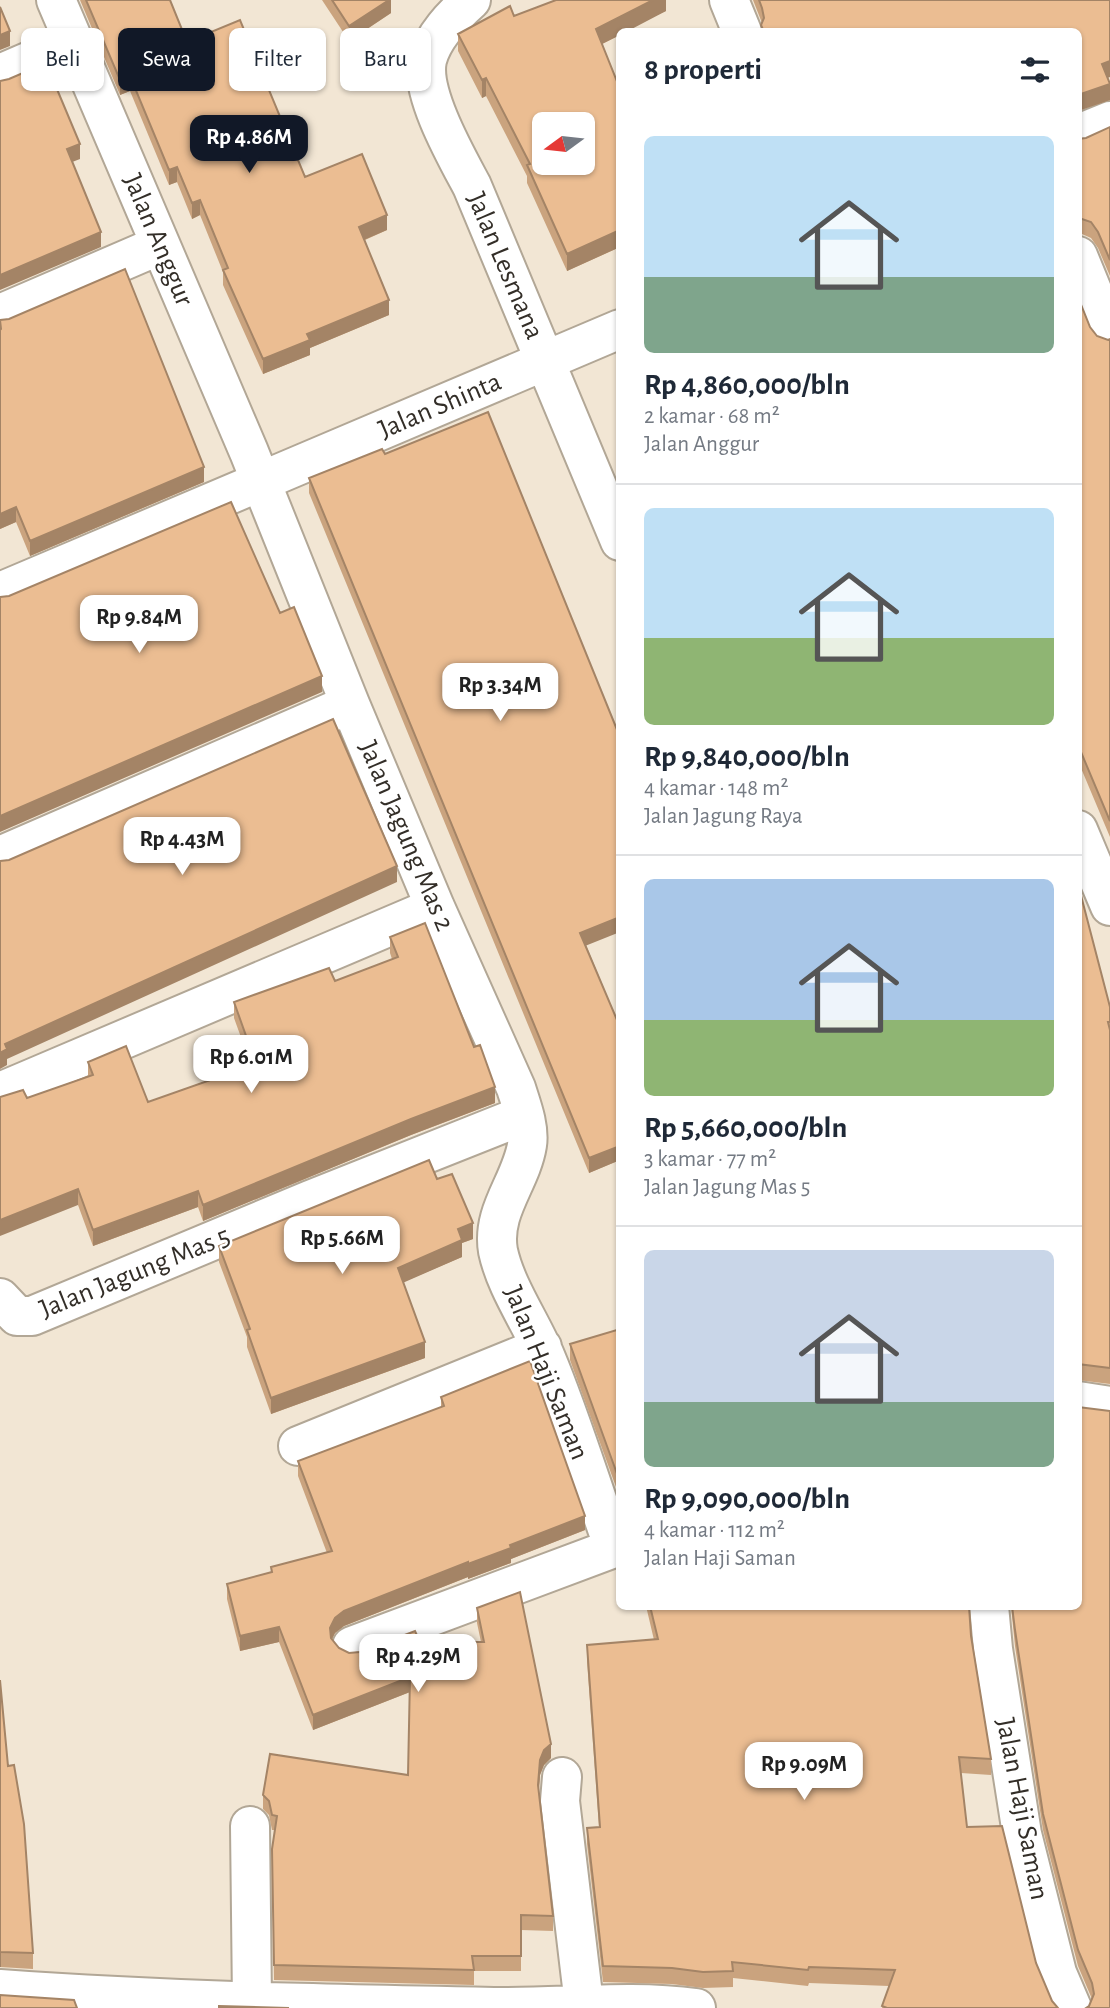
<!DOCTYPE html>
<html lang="id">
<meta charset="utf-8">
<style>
body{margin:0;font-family:"Alegreya Sans",sans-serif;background:#f6f6f7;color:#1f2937;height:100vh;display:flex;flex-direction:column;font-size:26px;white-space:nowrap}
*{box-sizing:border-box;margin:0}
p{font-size:23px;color:#747a83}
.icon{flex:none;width:38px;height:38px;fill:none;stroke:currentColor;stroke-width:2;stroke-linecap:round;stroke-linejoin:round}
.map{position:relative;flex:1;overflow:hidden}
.details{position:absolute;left:616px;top:28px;width:466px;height:1582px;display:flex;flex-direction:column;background:#fff;border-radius:10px;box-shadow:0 2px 5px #0004}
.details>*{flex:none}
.guide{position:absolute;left:21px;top:28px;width:490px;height:63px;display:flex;gap:14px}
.needle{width:46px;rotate:255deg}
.buttons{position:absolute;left:532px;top:112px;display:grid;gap:14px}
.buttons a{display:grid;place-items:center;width:63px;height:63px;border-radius:10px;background:#fff;box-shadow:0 2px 5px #0004;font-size:35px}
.price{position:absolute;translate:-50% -60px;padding:0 16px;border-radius:14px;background:#fff;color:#222;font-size:23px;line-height:46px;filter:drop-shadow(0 2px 4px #0008)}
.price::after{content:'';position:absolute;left:50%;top:42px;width:21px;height:16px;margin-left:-10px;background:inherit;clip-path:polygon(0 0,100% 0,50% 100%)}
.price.selected{background:#111827;color:#fff}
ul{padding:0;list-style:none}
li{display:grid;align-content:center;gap:14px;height:371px;padding:0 28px}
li+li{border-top:2px solid #e0e1e3}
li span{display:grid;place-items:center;height:217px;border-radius:10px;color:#555}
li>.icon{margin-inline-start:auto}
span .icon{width:126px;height:126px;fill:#fffc;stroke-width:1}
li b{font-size:30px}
h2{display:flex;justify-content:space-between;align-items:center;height:84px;padding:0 28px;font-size:30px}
.pill{padding:0 24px;border-radius:10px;background:#fff;box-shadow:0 2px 5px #0004;font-size:24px;line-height:63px}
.pill.selected{background:#111827;color:#fff}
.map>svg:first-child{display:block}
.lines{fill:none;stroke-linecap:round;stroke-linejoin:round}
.minor-casing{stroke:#b2a796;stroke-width:42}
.minor{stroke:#fff;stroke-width:38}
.wall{fill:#caa37e}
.shaded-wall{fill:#a48466}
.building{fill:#ebbd92;stroke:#a48466;stroke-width:2;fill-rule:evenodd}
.labels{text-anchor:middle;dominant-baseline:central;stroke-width:5;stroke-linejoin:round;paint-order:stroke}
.street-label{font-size:28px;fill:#332e28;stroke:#fff}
</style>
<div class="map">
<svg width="1110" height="2008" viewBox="0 0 1110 2008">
<rect width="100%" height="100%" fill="#f2e6d4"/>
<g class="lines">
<defs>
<path id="minor" d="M56,0l193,452 101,252 85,203 81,181c5,16 14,39 11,57 -6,37 -36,66 -29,106 8,37 33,71 48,107 26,62 45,127 68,190l6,-1
M471,0c-18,16 -38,36 -44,60 -7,33 29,96 45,126l148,355
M729,0l13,32
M0,74l74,-32
M1078,134l32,-13
M1078,256l32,78
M0,314l160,-69
M0,592l620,-263
M1078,830l32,76
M0,856l350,-152
M0,1092l435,-185
M0,1298l17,18h15l278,-116 214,-85
M1078,1401l32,5
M298,1446l244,-99
M989,1606l4,43 29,185 35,139 15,35
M352,1646l262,-98
M562,1777l-2,24 24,203
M250,1826l2,176
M0,1989c165,12 329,15 494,18 67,1 135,-8 202,1"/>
</defs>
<use href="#minor" class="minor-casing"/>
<use href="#minor" class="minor"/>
</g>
<path class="wall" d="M80,0h90l17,42 118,135 82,53 -22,10 24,75 -79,33v7l-47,19 -40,-89v-13l-23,-57 -8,4 -15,-37 -8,3 -39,-94 -10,4z
M322,0h69v13l-42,28z
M666,0v11l-46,21v3l-18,9 18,45v158l-53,24 -40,-88v-7l-41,-80 -4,2 -24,-47v-17l56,-18z
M753,0h357l-2,78 2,22 -32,11v-79h-317l1,-9z
M1110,127v149l-12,-28 -7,-10 -9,-4 -4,1v-96l8,-1z
M1078,297l12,30 7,9 11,4 2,-1v498l-32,-76z
M0,320l204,162 -174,74 -14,-34 -16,7z
M309,478l277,467 34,82v133l-31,13 -280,-680z
M1078,884l32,123v377l-32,-4z
M390,937l105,166 -84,32 -208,86 -5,-14 -105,39 -15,-41 -51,-107 61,-22v-14l60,40 103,-37 -17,-47v-16l101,-21 57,-22 -2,-6z
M437,1179l36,60 -11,4v14l-59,25 22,76 -154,56 -24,-67v-10l-28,-75v-16z
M620,1329v169l-50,-138v-16z
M441,1397l144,133 -74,29v4l-43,16v-2l-124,49 -9,7 -3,6 7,9 10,5 71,-11h61l-4,-19v-15l74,150 -7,7 -4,10 -1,16 14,125v15l-32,-1v41h-47v14l-200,-5 -2,-131 3,-19h-3l-3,-15 -6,-6v-14l145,-20 2,-83 -97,38 -34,-88 -39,9 -13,-52v-15l44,-12v-5l56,-14 -29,-77v-15l143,-54z
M646,1606h323l2,30 20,123v16l-30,-2 6,54 69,136 16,38 6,7h-176l7,-22 -80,-3 -1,3 -75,-8v9l-30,1 -31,-4 -69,-2 -16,-138v-16l12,-1 -12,-166v-16l67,-5z
M1011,1606h67l32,402 -21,-2 3,-7 -14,-33 -35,-136 -28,-184z
M8,1766l25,187v16l-33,-2z"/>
<path class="shaded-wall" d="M389,0h2v13l-42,28v-15z
M653,0h13v11l-40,21h-6v3l-24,12v-18z
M10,31v15l-10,4v-15z
M1110,61v16l-8,3v-16z
M130,76v15l-10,4v-15z
M486,78v18l-4,2v-18z
M1110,84v16l-32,11v-16z
M80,144v15l-13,5v-15z
M177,167v15l-8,3v-15z
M200,200v15l-8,4v-16z
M387,215v15l-28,12v-15z
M620,230v17l-53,24v-17z
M101,232v15l-101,43v-15z
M389,300v15l-79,33v7l-47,19v-15l44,-25z
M204,467v15l-174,74v-15z
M16,507v15l-16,7v-15z
M322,676v16l-322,140v-16z
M397,866v16l-390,177v6l-7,4v-16l5,-9z
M620,917v15l-40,16v-15z
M495,1087v16l-84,32 -208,86v-16l208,-86z
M620,1146v14l-31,13v-15z
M78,1189v16l-78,31v-16z
M198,1191v16l-105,39v-16z
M473,1223v16l-11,4v14l-64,28v-17l60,-39z
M425,1342v16l-154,56v-16z
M585,1516v14l-74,29v4l-43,16v-15l42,-19z
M468,1562v15l-124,49 -9,7 -5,10v-15l5,-10 9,-7z
M279,1627v15l-39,9v-15z
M410,1677v15l-97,38v-15z
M551,1744v14l-7,7 -4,10 -2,24 2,-39 4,-10z
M1,1951v16h-1v-15z"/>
<path class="building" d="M86,0h84l17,42 53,-22 65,157 57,-23 25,61 -28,12 30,73 -82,34 3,6 -47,19 -40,-89 5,-2 -28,-68 -8,3 -15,-36 -8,3 -39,-94 -10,4z
M332,0h57l-40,26z
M556,0h97l-57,29 24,60v141l-53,24 -40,-89 3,-1 -44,-86 -4,2 -24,-46 52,-28 4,10zM544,124h39v39h-39z
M759,0h351v61l-8,3 8,20 -32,11v-63h-314l-3,-7 3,-7 -2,-10z
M0,7l10,24 -10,4z
M46,63l34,81 -13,5 34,83 -101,43v-194l9,-2z
M1110,127v133l-12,-28 -7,-10 -9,-3h-4v-80l8,-1z
M125,269l79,198 -174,74 -14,-34 -16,7v-184l1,-1 -1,-9 9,-1z
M1078,297l12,30 7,9 11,4 2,-1v482l-32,-76z
M488,412l132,325v180l-40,16 40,94v119l-31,12 -280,-680 73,-29 3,5z
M231,502l49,111 14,-6 28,69 -322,140v-219l9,-1z
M333,719l64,147 -392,178 2,5 -7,4v-192l9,-1z
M1078,884l32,123v15h-2l2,8v338l-32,-4z
M425,923l49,124 6,-2 15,42 -84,32 -208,86 -5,-14 -105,39 -15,-41 -78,31v-123l23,-7 4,8 66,-23 -5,-13 38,-16 22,56 108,-38 -22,-62 95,-34 6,13 63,-24 -8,-20z
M429,1160l8,19 15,-5 21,49 -15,6 4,11 -64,28 27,74 -154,56 -24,-68 3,-1 -31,-83z
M620,1329v153l-50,-138z
M530,1361l55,155 -75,29 1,3 -43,16v-2l-124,49 -9,7 -5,10 1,10 8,10 10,5 11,-1 55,-21 5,11h64l-7,-34 43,-16 31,152 -7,6 -4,10 -2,25 15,131 -32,-1v41h-49l2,14 -200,-5 -2,-116 5,-33 -5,-1 -3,-14 -6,-6 7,-41 138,21 2,-98 -97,38 -34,-88 -39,9 -13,-52 45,-12 -1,-5 61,-16 -34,-90 146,-55 -3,-9z
M1078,1407l32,4v597h-24l3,-2 5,-12 -2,-11 -14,-33 -35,-136 -28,-184 -3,-24h66z
M650,1606h319l2,30 20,123 -32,-2 8,70 35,-1 34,137 16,38 6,7h-171l-5,-2 13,-36 -86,-3 -1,3 -76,-8 1,9 -30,1 -31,-4 -69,-2 -16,-138 13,-1 -13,-182 71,-6z
M0,1680l8,86 6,-1 10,59 9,129 -33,-1z
M0,1995l74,5 3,8h-77z
M219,2006l70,2h-70z"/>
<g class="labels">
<g class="street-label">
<text transform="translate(158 240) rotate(67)">Jalan Anggur</text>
<text transform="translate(505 266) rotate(67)">Jalan Lesmana</text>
<text transform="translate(440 406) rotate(-23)">Jalan Shinta</text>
<text transform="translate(406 836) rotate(67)">Jalan Jagung Mas 2</text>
<text transform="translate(135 1273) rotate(-22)">Jalan Jagung Mas 5</text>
<text transform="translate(546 1373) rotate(68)">Jalan Haji Saman</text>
<text transform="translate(1022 1809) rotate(79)">Jalan Haji Saman</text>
</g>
</g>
</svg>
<div class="buttons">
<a><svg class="needle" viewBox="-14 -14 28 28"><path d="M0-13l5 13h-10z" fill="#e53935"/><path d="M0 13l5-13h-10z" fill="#747a83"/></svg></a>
</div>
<b class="price selected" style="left:249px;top:175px">Rp 4.86M</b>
<b class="price" style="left:139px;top:655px">Rp 9.84M</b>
<b class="price" style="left:500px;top:723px">Rp 3.34M</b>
<b class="price" style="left:182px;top:877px">Rp 4.43M</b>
<b class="price" style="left:251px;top:1095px">Rp 6.01M</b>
<b class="price" style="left:342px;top:1276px">Rp 5.66M</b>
<b class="price" style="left:418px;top:1694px">Rp 4.29M</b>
<b class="price" style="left:804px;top:1802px">Rp 9.09M</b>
<div class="guide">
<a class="pill">Beli</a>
<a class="pill selected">Sewa</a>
<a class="pill">Filter</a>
<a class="pill">Baru</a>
</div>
<section class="details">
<h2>8 properti<svg class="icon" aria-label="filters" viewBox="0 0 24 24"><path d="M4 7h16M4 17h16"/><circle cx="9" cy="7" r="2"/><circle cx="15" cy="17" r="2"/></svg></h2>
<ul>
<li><span style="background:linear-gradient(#bfe0f5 65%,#7fa58c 0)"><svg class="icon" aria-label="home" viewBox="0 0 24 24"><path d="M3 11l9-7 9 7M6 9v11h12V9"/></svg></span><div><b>Rp 4,860,000/bln</b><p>2 kamar · 68 m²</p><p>Jalan Anggur</p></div></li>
<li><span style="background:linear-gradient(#bfe0f5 60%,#8fb573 0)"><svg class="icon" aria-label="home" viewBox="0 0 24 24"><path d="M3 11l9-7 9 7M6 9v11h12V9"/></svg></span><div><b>Rp 9,840,000/bln</b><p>4 kamar · 148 m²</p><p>Jalan Jagung Raya</p></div></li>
<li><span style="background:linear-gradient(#a9c7e8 65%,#8fb573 0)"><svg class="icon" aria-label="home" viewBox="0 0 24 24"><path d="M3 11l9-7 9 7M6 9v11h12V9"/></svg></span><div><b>Rp 5,660,000/bln</b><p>3 kamar · 77 m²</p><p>Jalan Jagung Mas 5</p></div></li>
<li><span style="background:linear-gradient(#c9d6e8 70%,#7fa58c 0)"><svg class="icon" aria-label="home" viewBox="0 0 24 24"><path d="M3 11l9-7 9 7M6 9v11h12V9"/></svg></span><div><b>Rp 9,090,000/bln</b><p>4 kamar · 112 m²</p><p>Jalan Haji Saman</p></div></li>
</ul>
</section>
</div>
